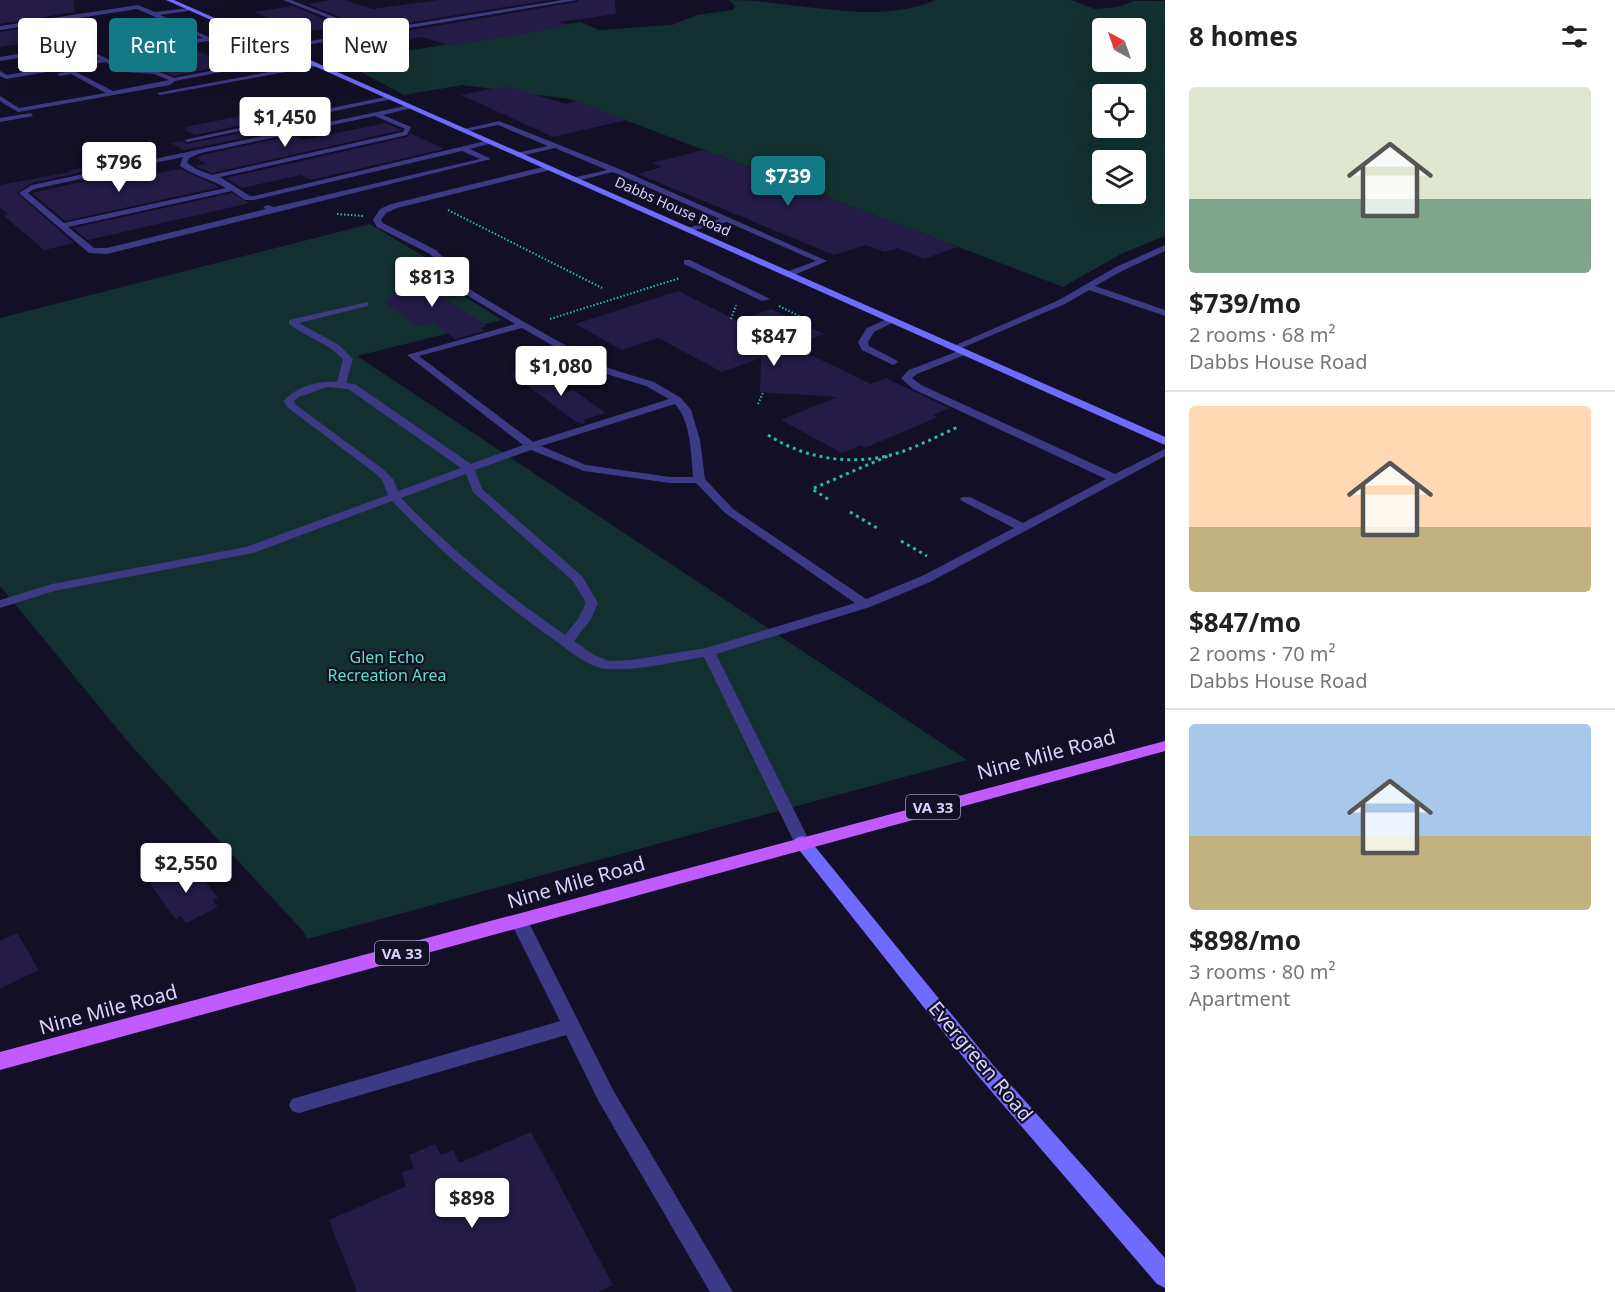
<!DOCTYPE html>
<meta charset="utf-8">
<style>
body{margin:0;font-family:"Noto Sans",sans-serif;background:#f2f2f2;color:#222;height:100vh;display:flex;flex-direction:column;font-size:22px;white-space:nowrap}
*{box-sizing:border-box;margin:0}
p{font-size:20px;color:#767676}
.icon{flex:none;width:33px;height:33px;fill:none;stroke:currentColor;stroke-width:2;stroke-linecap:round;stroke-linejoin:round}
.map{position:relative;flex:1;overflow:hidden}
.side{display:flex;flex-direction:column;background:#fff;width:450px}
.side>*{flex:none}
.banner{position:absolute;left:18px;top:18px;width:570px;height:54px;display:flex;gap:12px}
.needle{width:39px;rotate:320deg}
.controls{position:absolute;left:1092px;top:18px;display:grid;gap:12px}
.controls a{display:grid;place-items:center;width:54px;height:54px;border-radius:6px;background:#fff;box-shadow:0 6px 24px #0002;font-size:30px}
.price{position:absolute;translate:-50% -51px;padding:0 14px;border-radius:6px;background:#fff;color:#222;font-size:20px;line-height:39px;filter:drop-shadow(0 2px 3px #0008)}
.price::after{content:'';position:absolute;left:50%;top:36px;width:18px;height:14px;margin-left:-9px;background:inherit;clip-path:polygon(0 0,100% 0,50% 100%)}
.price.active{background:#137a85;color:#fff}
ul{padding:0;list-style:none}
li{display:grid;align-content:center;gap:12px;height:318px;padding:0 24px}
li+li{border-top:2px solid #e0e0e0}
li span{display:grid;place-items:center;height:186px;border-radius:6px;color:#555}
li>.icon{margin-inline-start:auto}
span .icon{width:108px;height:108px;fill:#fffc;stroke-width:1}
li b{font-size:26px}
h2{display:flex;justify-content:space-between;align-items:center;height:72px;padding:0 24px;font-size:26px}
.pill{padding:0 21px;border-radius:6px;background:#fff;box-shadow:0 6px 24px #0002;font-size:21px;line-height:54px}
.pill.active{background:#137a85;color:#fff}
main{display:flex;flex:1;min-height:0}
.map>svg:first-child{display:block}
.green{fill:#12302f;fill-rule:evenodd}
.building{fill:#241b47}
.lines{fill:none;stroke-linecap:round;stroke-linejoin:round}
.path-far1{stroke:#2fb8b0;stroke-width:2;stroke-dasharray:1.5 2;stroke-linecap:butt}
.path{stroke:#2fb8b0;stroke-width:3;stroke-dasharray:3 4;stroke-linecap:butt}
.lane{fill:#3d3a85;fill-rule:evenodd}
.street{fill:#3d3a85;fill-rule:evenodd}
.secondary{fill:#6f6bff;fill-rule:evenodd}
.primary{fill:#c25bff;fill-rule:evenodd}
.labels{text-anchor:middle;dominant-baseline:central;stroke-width:4.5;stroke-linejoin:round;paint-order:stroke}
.far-street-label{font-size:14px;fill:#d9d4ff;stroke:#130f26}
.shield{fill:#130f26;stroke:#9e99be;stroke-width:1.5}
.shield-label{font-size:15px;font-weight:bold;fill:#d9d4ff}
.park-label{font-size:16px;fill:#5fe0c0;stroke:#130f26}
.near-street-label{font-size:20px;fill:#d9d4ff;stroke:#130f26}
</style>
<main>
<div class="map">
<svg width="1165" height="1292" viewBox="0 0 1165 1292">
<rect width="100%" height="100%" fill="#130f26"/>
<path class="green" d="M729,0c66,0 144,27 207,0h135l24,9 23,-2 16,-6h31v235l-44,18 -58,33 -493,-188 -107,-14 -59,10 -82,-44h23l21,3 47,-4 168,-28 18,8 73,-5 25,-10 36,-5 2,-4zM1102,28h34v34h-34zM1102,94h34v34h-34zM1102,160h34v34h-34z
M370,224l60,36 26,31 46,29 -145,36 610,404 -660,179 -4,-8 -169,-182 -134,-163v-268z"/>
<path class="building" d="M0,0h74l1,12 -75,12z
M331,0h13l29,9 66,-9h110l-179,29 -63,-25z
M579,0h36l1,14 -58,8 12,4 -119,20 -29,-9 -27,5 -18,-6 200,-34z
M292,6l53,21 -43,5 -48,-20z
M65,22l29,14 -44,7 -6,-3 -44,7v-15z
M193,49l35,16 -54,11 -43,-17z
M506,86l60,18 11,-3 49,19 -73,17 -92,-42z
M251,114l14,6 -70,15 -12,-6 5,-1 -3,-1z
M385,123l17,7 -190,43 -17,-7 11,-2 -10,-6 6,-3 92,-20 9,5z
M276,126l7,4 -99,20 -13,-7 11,-2 5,3z
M410,133l34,16 -134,31 -9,-5 -59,13 -16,-10 181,-41z
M703,150l106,40 149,57 -34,12 -27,-11 -12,4 -19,-7 -32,10 -196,-81 24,-7 -10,-4z
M102,163l7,3 -77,17 -15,10 57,50 -30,7 -41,-35 4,-1 -7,-6v-23l70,-13 -2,-1z
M180,169l40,18 -155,34 -33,-28 89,-20 10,5z
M232,193l18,10 -162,37 -15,-12z
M409,275l31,4 -9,10 56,37 -7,2 4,3 -29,8 -21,-16 -15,4 -34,-24z
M678,291l60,30 33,-12 53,25 -32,12 79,38 15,-6 63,30 -16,7 5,2 -73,31 -4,-3 -19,8 -61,-33 56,-23 -77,-5 1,-34 -39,14 -64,-34 -36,12 -47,-26z
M512,374h39l14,19 8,-3 33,23 -21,6 -1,5 -8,-2z
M192,864l26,34 -5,2 5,7 -32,16 -5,-7 -6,3 -25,-35z
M17,933l22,37 -39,19v-48z
M531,1132l82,153 -15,7h-241l-28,-72 77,-34 -5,-13 13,-5 -5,-13 26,-11 6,11 12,-5 6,13z"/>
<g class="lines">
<path class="path-far1" d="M448,210l154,78
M337,214l26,2
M779,306l24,12 -3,2
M550,319l130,-41
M731,319l5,-14
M758,404l5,-11"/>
<path class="path" d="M768,435c39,25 88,32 133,17 20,-7 39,-17 59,-26
M828,499l-16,-10 76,-33
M850,512l27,16
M901,541l26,15"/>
<path class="lane" d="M138,5l17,7 35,-4 -2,3 -28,4 51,23 16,3 45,21 -97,19 -5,4 -152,27 -18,-11v-5l19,12 87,-15 -35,-19 -11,2 -3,-2 15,-4 41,21 56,-11 -15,-6 -28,-2 -21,-10 -99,17 -6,-3v-5l7,4 93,-16 -25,-11 -75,13v-4l76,-13 53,25 26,1 19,8 87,-17 -38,-18 -14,-2 -65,9 2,-3 57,-9 -66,-29 -137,21v-4z
M317,63l2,3 -159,29 -3,-2z
M390,96l2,3 -205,43 -3,-2 102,-22 -13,-7 2,-3 39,-8 3,2 -35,9 11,5z
M410,105l2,3 -29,7 28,12 -4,8 -187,42 30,19h4l236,-56 2,3 -22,6 21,10 -384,95 -18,-1 -70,-60 13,-8zM375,116l30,13 -2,3 -191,43 -16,-6 -9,-6 2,-5 12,-5zM462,151l18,8 -206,48 -7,-2 -4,2 3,2 -159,39h-13l-26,-21 164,-36 13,9h9zM183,157l-3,9c15,10 31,13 46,22l-162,35 -36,-30 6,-4z
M31,113l2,3 -33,6v-4z
M499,121l118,47 210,93 -35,15h-6v-4l30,-11 -89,-39 -40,10v-4l33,-9 -107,-47 -41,10v-4l35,-8 -52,-22 -39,9v-4l32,-7 -50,-21 -35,7 -3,-2z
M547,166h3v4l-153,38 -11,5 -5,7 2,3 53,27 19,19 11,18 46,28 79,45 20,9 43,13 27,16 10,12 9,30 5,39 28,30 133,90 56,-23 92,-48 -52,-27 -2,-2 2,-2h8l53,26 83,-44 -193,-90 -12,-11 8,-8 52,-20h6v4l-50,20 -5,4 9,7 194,89 50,-25v7l-235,126 -60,25 -154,47 94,188 -2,4h-12l-2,-4 -90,-185c-31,5 -65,14 -96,12 -19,-1 -37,-17 -52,-28 -58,-41 -115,-88 -164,-140l-139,52 -199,38 -54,17v-8l52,-16 194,-37 142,-52 -6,-15 -7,-7 -88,-66 -3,-6c11,-14 35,-21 53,-19l6,-23c-15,-16 -37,-22 -54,-35v-4l79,-18v4l-69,17 40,22 14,14 -7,24 9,1 116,80 52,-19 -116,-90 108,-31 -55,-33 -11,-19 -19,-18 -53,-27 -4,-7 7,-11 11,-5zM522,328l63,36 18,9 43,13 23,13 -136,43 -114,-86zM327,387l21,2 113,79 -63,23 -5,-12 -10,-10 -87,-64 -2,-4 5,-4zM675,404c16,18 16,49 18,73h-23l-84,-12 -45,-19zM531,450l53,21 86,12h26l29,30 130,90 -149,45 -74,12 -23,1 -15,-6 -20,-14 17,-22 7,-16 -16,-27 -100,-87 -7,-19zM466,474l7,18 100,89 13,22 -8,16 -13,16c-58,-40 -115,-86 -164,-137z
M1165,245v6l-43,20 -27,15 70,24v6l-76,-26 -24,14 -108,46 -8,-2 110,-48 57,-33z
M684,260h6l80,39 -8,2 -78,-37z
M891,317l5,3 -2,2 -20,10 -6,10 1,4 27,14 2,2 -5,3 -31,-15 -4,-8 9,-14z
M519,915l6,1 3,5 85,169 120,202h-23l-111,-190 -33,-67 -267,78 -7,-2 -3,-6 3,-6 7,-2 261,-76 -50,-100 3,-5z"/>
<path class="street" d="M283,0h8l79,31 193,-31h14l-301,50 -2,-3 90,-15z"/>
<path class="secondary" d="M166,0h8l991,437v8z
M802,836l6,2 185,227 172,193v30l-8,-4 -178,-207 -183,-231 -3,-4 3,-4z"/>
<path class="primary" d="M1165,741v10l-1165,319v-18z"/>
</g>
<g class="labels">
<g class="far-street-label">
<text transform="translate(673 206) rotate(24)">Dabbs House Road</text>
</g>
<g class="shield">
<rect x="906" y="795" width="54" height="24" rx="4.5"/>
<rect x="375" y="941" width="54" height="24" rx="4.5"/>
</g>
<g class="shield-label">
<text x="933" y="807">VA 33</text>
<text x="402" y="953">VA 33</text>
</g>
<g class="park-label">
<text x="387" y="657">Glen Echo<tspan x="387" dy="18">Recreation Area</tspan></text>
</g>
<g class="near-street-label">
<text transform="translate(1046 754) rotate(-15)">Nine Mile Road</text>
<text transform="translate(576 882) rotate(-16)">Nine Mile Road</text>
<text transform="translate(108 1009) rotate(-15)">Nine Mile Road</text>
<text transform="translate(981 1061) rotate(50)">Evergreen Road</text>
</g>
</g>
</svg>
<div class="controls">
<a><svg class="needle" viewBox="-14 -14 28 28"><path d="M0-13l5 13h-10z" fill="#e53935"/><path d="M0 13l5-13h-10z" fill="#767676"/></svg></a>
<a><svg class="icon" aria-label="locate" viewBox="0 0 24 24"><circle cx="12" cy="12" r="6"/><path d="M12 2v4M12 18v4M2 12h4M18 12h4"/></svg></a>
<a><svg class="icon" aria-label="layers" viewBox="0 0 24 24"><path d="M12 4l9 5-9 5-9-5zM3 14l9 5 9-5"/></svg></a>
</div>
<b class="price" style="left:285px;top:148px">$1,450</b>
<b class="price" style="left:119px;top:193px">$796</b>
<b class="price active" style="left:788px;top:207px">$739</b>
<b class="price" style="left:432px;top:308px">$813</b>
<b class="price" style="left:774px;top:367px">$847</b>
<b class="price" style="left:561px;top:397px">$1,080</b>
<b class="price" style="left:186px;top:894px">$2,550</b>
<b class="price" style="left:472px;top:1229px">$898</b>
<div class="banner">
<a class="pill">Buy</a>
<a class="pill active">Rent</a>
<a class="pill">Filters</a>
<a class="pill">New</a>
</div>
</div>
<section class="side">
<h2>8 homes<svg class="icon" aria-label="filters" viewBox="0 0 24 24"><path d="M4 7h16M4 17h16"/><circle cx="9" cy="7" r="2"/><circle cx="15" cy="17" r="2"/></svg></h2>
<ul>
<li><span style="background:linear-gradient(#dfe7d0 60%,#7fa58c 0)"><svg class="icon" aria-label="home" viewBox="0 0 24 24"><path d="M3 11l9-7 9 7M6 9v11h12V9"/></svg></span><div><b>$739/mo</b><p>2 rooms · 68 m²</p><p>Dabbs House Road</p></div></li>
<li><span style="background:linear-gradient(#ffd9b3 65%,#c2b280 0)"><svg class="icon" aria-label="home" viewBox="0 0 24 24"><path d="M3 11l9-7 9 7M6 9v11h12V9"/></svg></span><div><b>$847/mo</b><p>2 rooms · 70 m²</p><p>Dabbs House Road</p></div></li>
<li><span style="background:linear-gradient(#a9c7e8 60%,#c2b280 0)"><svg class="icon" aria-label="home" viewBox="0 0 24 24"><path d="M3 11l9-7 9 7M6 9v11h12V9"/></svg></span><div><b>$898/mo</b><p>3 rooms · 80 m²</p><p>Apartment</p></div></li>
</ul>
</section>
</main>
